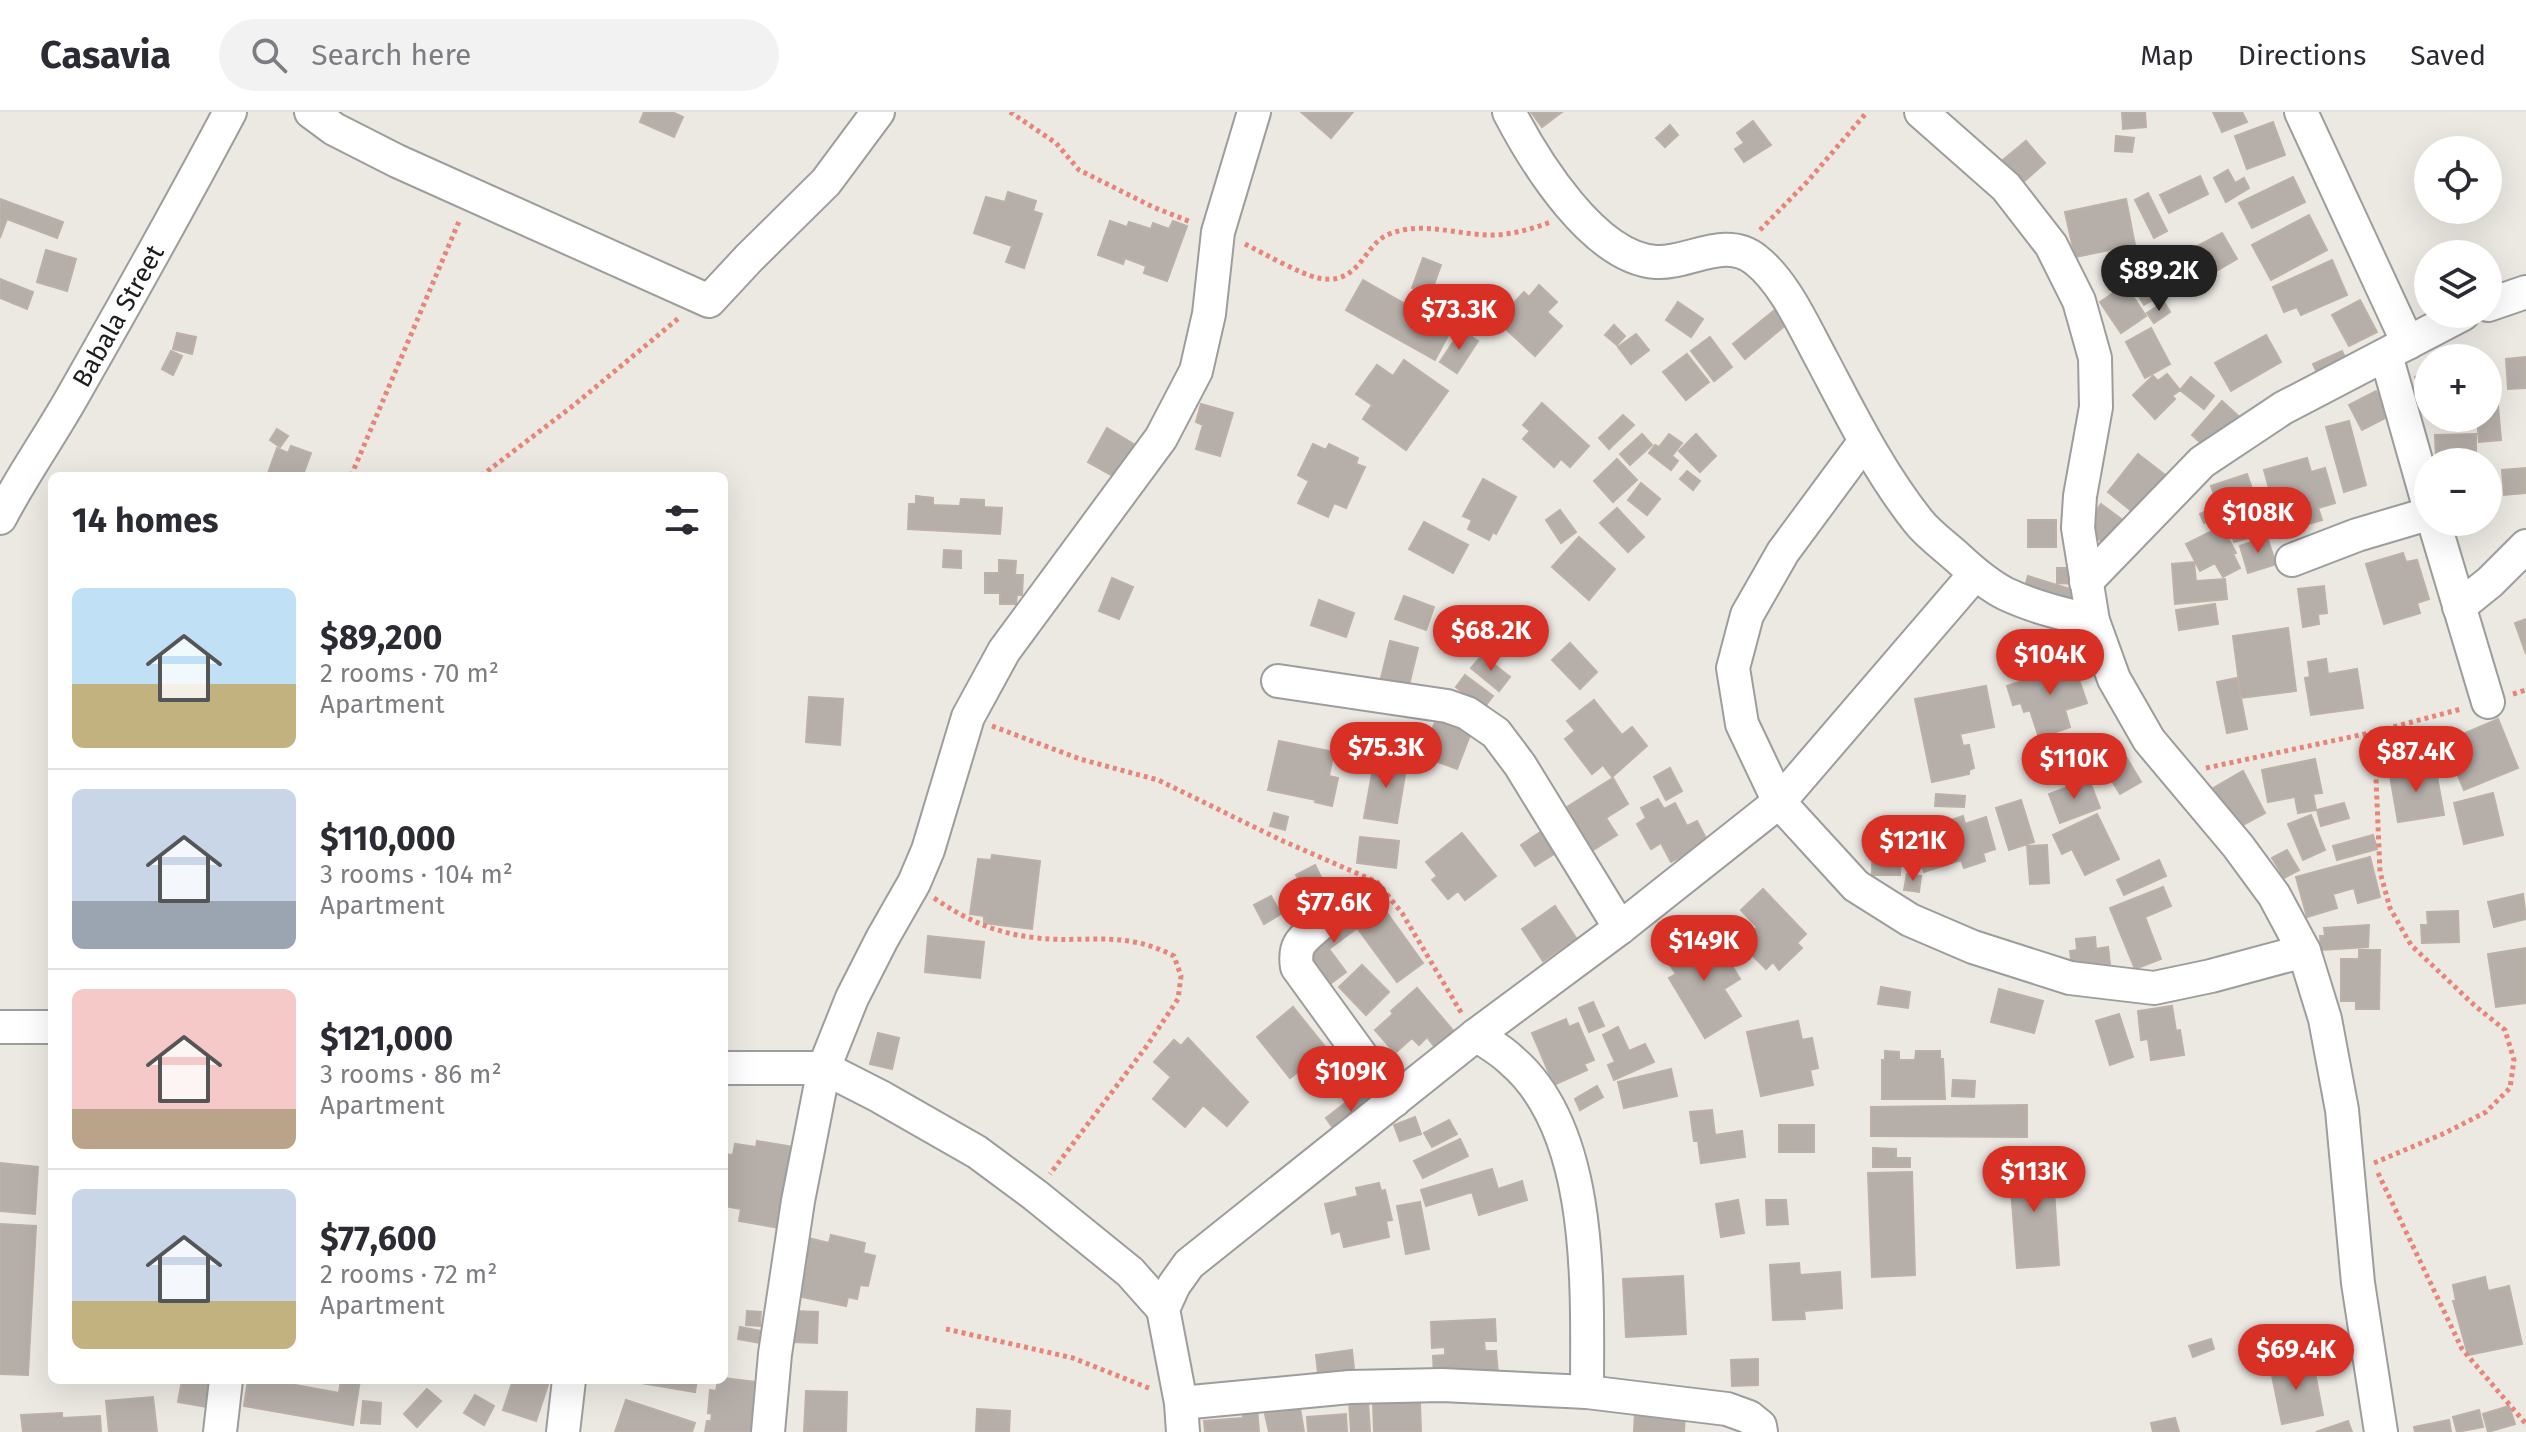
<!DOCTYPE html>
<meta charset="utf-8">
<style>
body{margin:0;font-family:"Fira Sans",sans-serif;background:#f2f2f3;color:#2b2b33;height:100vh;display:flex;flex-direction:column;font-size:30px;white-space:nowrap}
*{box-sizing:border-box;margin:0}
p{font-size:26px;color:#7c7c81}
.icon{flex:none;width:44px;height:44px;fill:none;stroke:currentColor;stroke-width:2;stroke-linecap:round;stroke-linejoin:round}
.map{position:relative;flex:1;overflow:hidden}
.sheet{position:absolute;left:48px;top:360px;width:680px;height:912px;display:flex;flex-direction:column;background:#fff;border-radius:12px;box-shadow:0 8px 32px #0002}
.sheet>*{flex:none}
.controls{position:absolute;left:2414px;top:24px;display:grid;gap:16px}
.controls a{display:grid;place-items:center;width:88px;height:88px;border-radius:50%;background:#fff;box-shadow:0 8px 32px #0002;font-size:40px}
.price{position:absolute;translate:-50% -68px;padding:0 18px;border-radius:28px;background:#d93025;color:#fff;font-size:26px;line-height:52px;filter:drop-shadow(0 2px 4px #0008)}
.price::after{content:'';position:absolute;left:50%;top:48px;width:24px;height:18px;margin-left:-12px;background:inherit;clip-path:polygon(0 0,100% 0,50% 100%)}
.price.active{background:#222;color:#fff}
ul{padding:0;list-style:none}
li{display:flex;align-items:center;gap:24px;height:200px;padding:0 24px}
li+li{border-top:2px solid #e1e1e2}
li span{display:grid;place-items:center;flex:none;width:224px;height:160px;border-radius:12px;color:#555}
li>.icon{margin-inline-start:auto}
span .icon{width:96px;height:96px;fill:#fffc;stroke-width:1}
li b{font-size:34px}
h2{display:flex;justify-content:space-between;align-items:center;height:96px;padding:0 24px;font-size:34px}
header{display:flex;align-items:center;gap:48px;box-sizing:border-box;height:112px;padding:0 40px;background:#fff;border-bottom:2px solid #e1e1e2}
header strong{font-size:38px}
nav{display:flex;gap:44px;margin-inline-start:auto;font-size:28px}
.search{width:560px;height:72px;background:#f2f2f3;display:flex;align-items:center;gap:20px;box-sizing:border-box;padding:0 28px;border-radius:44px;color:#7c7c81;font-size:30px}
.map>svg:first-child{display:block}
.building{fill:#b5aea9;stroke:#bcb0a7;stroke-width:2}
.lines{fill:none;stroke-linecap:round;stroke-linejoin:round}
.minor-casing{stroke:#9d9d9d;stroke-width:36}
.path{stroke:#e78579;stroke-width:5;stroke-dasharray:4 4;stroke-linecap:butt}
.minor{stroke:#fff;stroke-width:32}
.labels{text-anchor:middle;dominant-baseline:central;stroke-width:6;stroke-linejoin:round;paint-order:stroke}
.street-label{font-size:26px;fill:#1c1c1c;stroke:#fff}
</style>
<header>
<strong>Casavia</strong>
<div class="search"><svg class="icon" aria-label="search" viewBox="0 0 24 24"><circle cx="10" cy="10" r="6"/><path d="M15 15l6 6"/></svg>Search here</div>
<nav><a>Map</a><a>Directions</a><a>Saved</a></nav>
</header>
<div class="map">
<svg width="2526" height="1320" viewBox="0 0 2526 1320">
<rect width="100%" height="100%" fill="#ece9e3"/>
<path class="building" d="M644,0h28l11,5 -9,20 -34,-15z
M1301,0h52l-22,26z
M1531,0h31l-20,15z
M2122,0h23l1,15 -23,2z
M2213,0h29l5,10 -25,10z
M1753,9l18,24 -27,17 -9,-13 9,-6 -7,-10z
M2273,10l12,33 -38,14 -12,-33z
M1670,13l8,10 -13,12 -9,-9z
M2116,24l18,2 -2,14 -17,-1z
M2026,29l19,22 -23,20 -19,-23z
M2228,58l7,13 9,-5 5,10 -23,14 -12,-24z
M2200,64l8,18 -39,19 -9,-18z
M2293,65l12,25 -53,26 -13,-25z
M1008,80l28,9 -3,10 9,3 -18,54 -18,-6 6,-16 -38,-13 12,-36 19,5z
M2148,81l19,38 -13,7 -19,-38z
M0,87l63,23 -6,16 -50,-19 -7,19z
M2126,87l9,46 -60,12 -10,-45z
M2309,103l18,35 -56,30 -19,-35z
M1110,109l17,6 2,-5 22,7 2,-6 16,6 4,-8 14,5 -20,55 -23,-8 2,-7 -21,-8 -2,6 -25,-9z
M2222,121l15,26 -31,18 -16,-27z
M46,138l30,9 -9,32 -30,-9z
M1423,146l18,7 -11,30 -18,-7z
M2332,148l15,35 -46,20 -4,-8 -13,5 -11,-25z
M2149,153l16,28 -21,12 -16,-28z
M0,167l33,13 -6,17 -27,-11z
M1363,168l88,50 -16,30 -89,-50z
M1539,173l18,17 -10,10 15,14 -27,30 -38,-35 27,-29 5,5z
M2125,173l21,31 -25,17 -21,-31z
M2360,188l17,32 -28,14 -17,-31z
M1678,190l25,17 -12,18 -25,-17z
M2164,190l6,10 -16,11 -7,-10z
M1776,197l12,14 -43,36 -12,-15z
M1614,213l11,11 -8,9 -12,-10z
M2151,216l19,36 -25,14 -19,-36z
M1461,218l17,11 -21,32 -17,-11z
M177,221l19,4 -4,17 -19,-5z
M1636,222l13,16 -18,14 -13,-17z
M2266,223l15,27 -50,29 -16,-28z
M1710,225l22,30 -18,14 -23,-30z
M171,239l11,5 -9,19 -11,-6z
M2342,239l6,13 -29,13 -6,-13z
M1687,242l22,28 -23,18 -23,-28z
M2526,245v31l-18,1 -2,-30z
M1404,248l44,31 -42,59 -43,-31 9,-14 -16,-11 21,-29 16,11z
M2428,260v35l-17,4 -6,-15 15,-5 -5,-14z
M2167,262l13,16 -8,6 3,3 -20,20 -22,-24 20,-19 5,5z
M2191,265l23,19 -10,13 -24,-19z
M2376,279l13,25 -27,14 -13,-25z
M2497,282l4,46 -22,2 -2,-24h11v-23z
M2222,289l23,21 -30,34 -23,-21z
M1542,291l47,43 -19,21 -9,-8 -7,8 -31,-28 7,-8 -7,-6z
M1201,292l32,9 -13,43 -24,-7 7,-24 -7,-3z
M1623,303l11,10 -25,24 -10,-11z
M2349,309l17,64 -22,7 -18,-65z
M1107,316l30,18 -19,33 -30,-17z
M277,317l11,7 -8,11 -10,-7z
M1642,322l10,11 -22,20 -10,-11z
M1669,322l13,9 -10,13 6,5 -7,9 -22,-17 6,-8 4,2z
M1696,322l20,22 -16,16 -21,-21z
M2476,322v24l-40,1 -1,-24z
M1313,332l13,6 3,-6 29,14 -2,6 9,3 -19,41 -12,-5 -6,14 -30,-14 11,-22 -11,-6z
M291,334l20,7 -8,22 4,1h-40l10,-28 11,5z
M2138,342l31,24 -30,39 -31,-25z
M2307,346l4,14 14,-4 10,35 -17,5 4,12 -41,12 -17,-62z
M1617,347l20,21 -24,22 -19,-21z
M2488,356l7,46h-7z
M2526,356v25l-22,2 -2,-25z
M1687,359l13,10 -7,9 -13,-11z
M2247,362l10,29 -36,12 -10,-29z
M1483,367l33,18 -20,37 -3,-2 -4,8 -21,-11 4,-9 -9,-4z
M1641,371l19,16 -13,16 -19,-15z
M916,384l17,2v7l27,1 1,-7 23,1v7l18,1 -2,26 -92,-5 1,-25h7z
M2101,392l27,20 -18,24 -26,-20z
M2214,395l4,9 -14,7 -4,-9z
M1617,396l27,29 -16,15 -28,-29z
M1560,398l16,22 -15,11 -15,-23z
M2260,407l5,14 -31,9 -4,-15z
M2028,408h28v27h-28z
M1424,410l44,23 -15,28 -44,-24z
M2222,414l14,27 -3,1 7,14 -17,9 -8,-14 -15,8 -14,-27z
M1579,425l36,32 -26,31 -37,-33z
M2267,425l9,27 -28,9 -8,-27z
M944,438l17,1v17l-18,-1z
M2403,441l3,9 11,-2 12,39 -12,4 3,10 -36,11 -18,-60z
M999,448l17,1 -1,14h8l-1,20h-5l-1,9h-16v-11h-15v-20h14z
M2194,450l2,19 29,-2 2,20 -52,5 -3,-40z
M2057,456h20v16l-20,-1z
M2028,464l45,14 -5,17 -45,-14z
M1112,466l21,9 -14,32 -20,-8z
M2324,474l3,27 -9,1 1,10 -16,3 -5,-38z
M1404,484l30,11 -8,23 -31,-11z
M1319,488l35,13 -8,24 -35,-12z
M2215,492l3,20 -39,6 -3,-20z
M2526,507v35l-11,-31z
M2288,516l8,63 -55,7 -8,-62z
M1390,529l28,7 -9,37 -28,-7z
M1570,531l27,29 -17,17 -28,-29z
M1482,543l28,22 -11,14 -28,-23z
M2326,547l2,15 29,-5 6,39 -52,7 -6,-37 5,-1 -2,-15z
M2064,549l2,7 8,-3 13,38 -22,7 5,17 -31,11 -9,-28 -6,2 -3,-9 -8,2 -6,-19 31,-10 -2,-6z
M1465,563l28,21 -10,13 -27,-22z
M2237,566l10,51 -20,4 -10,-51z
M1986,574l8,41 -34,7 3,12 6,-1 5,23 -5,2v4l-37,8 -17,-83z
M809,585l34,2 -3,46 -34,-3z
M1594,588l28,35 10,-8 15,19 -35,31 -9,-12 -11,9 -27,-35 10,-8 -8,-10z
M1437,605l35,13 -15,39 -35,-13z
M2498,607l20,49 -54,22 -20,-48z
M1279,629l55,11 -5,24 9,2 -6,28 -17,-4 1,-2 -48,-10z
M2125,643l16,27 -21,12 -16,-26z
M1375,645l32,5 -10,61 -33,-5z
M2315,647l7,34 -9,1 3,16 -18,3 -3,-16 -27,5 -6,-32z
M2415,653l2,10 19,-4 8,44 -46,7 -9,-52z
M1670,656l12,23 -16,9 -12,-23z
M2243,659l22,42 -33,18 -22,-41z
M1613,666l15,26 -22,14 11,17 -24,15 -26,-43z
M2089,667l11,29 -40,15 -11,-29z
M2493,681l10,42 -39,9 -10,-41z
M1936,682l29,2 -1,11 -29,-1z
M1658,687l6,10 11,-6 12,23 10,-5 11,21 -23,24 -5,-9 -9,5 -10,-19 -10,6 -14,-25 9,-6 -5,-10z
M2021,688l13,42 -25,8 -13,-42z
M2344,691l5,15 -28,8 -4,-16z
M1274,701l14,4 -3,13 -15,-4z
M2097,702l22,45 -34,16 -13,-26 -10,5 -9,-19z
M2311,703l14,35 -22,10 -15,-36z
M1963,704l2,8 21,-7 9,32 -12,4 2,8 -21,7 -3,-8 -37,12 -10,-34 21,-7 -2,-5z
M1548,715l14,22 -27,17 -14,-21z
M1873,715l28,1 -1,47h-28z
M1462,721l34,43 -31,24 -7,-9 -10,8 -16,-19 5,-4 -11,-14z
M2373,723l4,14 -40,11 -4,-14z
M1360,725l39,4 -3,27 -39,-5z
M2047,733l2,38 -19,1 -3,-38z
M2287,738l12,20 -15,8 -12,-20z
M992,743l48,6 -8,68 -48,-6v-7l-14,-2 8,-55 13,1z
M2370,745l10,40 -22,6 -4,-15 -21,6 4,14 -30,9 -11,-40z
M2159,748l7,16 -42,19 -7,-15z
M1315,753l16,32 -18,9 -17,-31z
M1907,762l14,2 -2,16 -15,-2z
M2163,775l8,19 -26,11 16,42 -26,10 -25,-61z
M1763,777l43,45 -9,9 5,5 -23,22 -6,-8 -7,7 -16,-16 6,-6 -10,-10 11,-10 -16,-17z
M2523,782l3,25 -32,8 -6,-25z
M1271,784l10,18 -17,10 -10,-19z
M1555,794l21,32 -33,23 -21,-32z
M1359,795l10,12 -40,30 17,23 -16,12 -26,-35z
M1385,798l38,53 -26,19 -39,-53z
M2458,799l1,31 -37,1 -1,-18h7l-1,-13z
M2369,813l-1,22 -47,3 -1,-14h5l-1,-8z
M1693,823l9,15 15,-9 23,38 -16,10 17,27 -36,22 -36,-60 7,-4 -14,-21z
M928,824l56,6 -4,36 -55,-6z
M2095,825l1,12 12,-2 2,17 -38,4 -2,-17 7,-1 -1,-11z
M2526,836v55l-30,4 -8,-53z
M2359,838h21l-1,59h-23v-8h-15v-42h18z
M1362,853l27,27 -23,23 -27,-28z
M1881,875l29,5 -2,16 -30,-4z
M1417,876l39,46 -19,16 -10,-13 -8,8 -7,-7 -17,15 -20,-23 18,-16 -2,-3z
M1999,877l44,12 -9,32 -43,-11z
M1593,890l11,24 -15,6 -10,-24z
M2172,894l4,25 4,-1 4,25 -33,5 -3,-21 -7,1 -3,-29z
M1293,895l34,42 -37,29 -33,-41z
M2119,902l14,43 -23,8 -14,-44z
M1566,907l3,8 9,-4 16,37 -10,4 3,6 -33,15 -22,-52z
M1798,909l4,19 10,-2 6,30 -8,2 3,15 -52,11 -14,-64z
M1618,915l11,24 16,-7 9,18 -40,18 -6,-15 7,-3 -12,-27z
M878,921l21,5 -7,31 -22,-5z
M1188,926l60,64 -21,24 -24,-21 -18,22 -32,-28 18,-22 -17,-15 20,-22 7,6z
M1885,939l14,1v8h16l1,-9h24v8h3l2,40h-63v-39h3z
M1671,957l6,27 -53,12 -6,-26z
M1953,968l22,1 -1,16 -22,-1z
M1597,974l6,11 -23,13 -5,-11z
M1362,978l15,20 -37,28 -14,-20z
M2027,993v32l-156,-1v-29z
M1712,998l3,25 27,-4 3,26 -44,6 -3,-22h-4l-4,-29z
M1415,1005l6,17 -21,7 -6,-16z
M1449,1008l8,14 -25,13 -8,-14z
M1779,1013h35v27h-35z
M1460,1027l8,17 -45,22 -9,-17z
M757,1029l43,7 -14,81 -47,-8 2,-12 -17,-3v-52l9,1 2,-11 21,3z
M1873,1036l23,1v9h14v9h-37z
M2052,1048l7,105 -42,3 -8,-105z
M0,1051l38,4 -3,47 -35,-3z
M1492,1057l6,20 24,-8 5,19 -48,15 -7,-23 -46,14 -5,-16z
M1912,1060l3,103 -43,2 -4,-104z
M1379,1071l2,8 4,-1 7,30 -6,1 3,16 -45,10 -4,-16 -8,3 -7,-30 33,-8 -2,-8z
M1738,1088l6,33 -23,4 -5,-33z
M1766,1088h20l2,24 -21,1z
M1420,1090l9,47 -23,5 -9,-48z
M0,1112l36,2 -8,149 -28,-1z
M831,1123l34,8 -2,10 12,3 -7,30 -8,-1 -3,14 -9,-2 -2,9 -44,-9 1,-6 -6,-1 11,-52 21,5z
M1799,1151l1,12 40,-3 2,36 -38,3 1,8 -32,1 -3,-55z
M1683,1164l3,58 -60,3 -3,-58z
M2485,1165l3,14 21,-5 13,58 -54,11 -15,-54h3l-3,-16z
M747,1199l14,1 -1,14 -14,-1z
M794,1199l24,1 -1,31 -24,-1z
M1495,1207l1,22h-12l1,10h11l2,22 -64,4 -1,-21 12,-1v-8l-13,1 -1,-26z
M740,1215l27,5 -2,12 -27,-5z
M2211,1227l3,10 -21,8 -4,-11z
M1352,1238l3,28 -48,7 -1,-10 12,-2 -2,-18z
M1758,1247v26l-26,1 -1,-26z
M2301,1248l3,15 11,-2 8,42 -41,9 -12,-58z
M724,1266l39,5 -6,49h-52l2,-11h4l1,-7 -4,-1 2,-23 6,1 2,-11h6z
M182,1268h36l-5,28 -35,-6z
M248,1268h20l71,13 2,-13h19l-7,45 -109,-19z
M513,1268h20l15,5 -12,36 -33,-11z
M636,1268h61l-2,12 -60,-10z
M427,1277l14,12 -24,26 -13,-13z
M806,1279l41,1 -1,40h-42z
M475,1283l19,11 -10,19 -20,-12z
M153,1285l4,35h-48l-3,-31z
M626,1288l69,23 -3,9h-77z
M1368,1288l2,32h-19l-2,-31z
M363,1289l18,2 -1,21 -19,-1z
M1420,1290l1,30h-47l-1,-29z
M2509,1294l6,18 -27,8 -5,-18z
M1257,1295l2,25h-54l-1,-11 39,-3 -1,-10z
M1300,1296l4,24h-35l-4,-18z
M977,1297l33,2 -1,21h-33z
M2479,1298l4,17 -26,5 -4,-15z
M1635,1300l50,3 -1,17 -50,-1z
M62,1301v5l38,-2 1,16h-78l-2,-17z
M1346,1302l1,18h-39l-1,-15z
M2175,1306l4,14h-26l-2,-9z
M2449,1308l2,12h-36l-1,-5z
M2348,1309l4,11h-36z"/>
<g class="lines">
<defs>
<g id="minor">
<path d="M311,0l23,17 63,32 312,140 40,-43 77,-76 52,-70"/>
<path d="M1509,0c26,50 85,146 147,150 32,2 70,-27 100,-2 29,23 48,67 66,100 29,55 57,112 96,161 11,14 27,25 40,37 14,13 30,27 48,36 28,13 57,20 87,27"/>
<path d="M1921,0l85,75 45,58 28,56 16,57 1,49 -16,89 -2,32 15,93 21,58 35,61 89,106 36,49 30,56 21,68 17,91 16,173 23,149"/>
<path d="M2301,0l107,231"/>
<path d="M2488,193l38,-13"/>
<path d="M2386,243l42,148"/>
<path d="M1865,329l-82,111 -36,63 -14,53 9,56 37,78 77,84 54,34 63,27 97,31 84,10 57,-12 93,-25"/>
<path id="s1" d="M0,406c23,-44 51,-83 75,-126 53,-93 105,-186 155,-280"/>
<path d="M2434,410l54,180"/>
<path d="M2292,448l65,-25 71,-21"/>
<path d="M2086,470l116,-120 81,-54 180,-94"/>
<path d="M2459,495l31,-25 36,-36"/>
<path d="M1278,569l169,25 20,7 29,20 24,32 100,163"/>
<path d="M1321,811c-16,15 -28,19 -24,44l97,134"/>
<path d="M0,915h52"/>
<path d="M1476,923c12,8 25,15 35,25 84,71 76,231 76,332"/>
<path d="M724,956h100l55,28 98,56 58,43 95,77 33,37"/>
<path d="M1181,1291l169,-16 92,-2 145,7 140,17 22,8 11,9 1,6"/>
<path d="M220,1320l6,-52"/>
<path d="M563,1320l6,-52"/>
<path d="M768,1320l7,-78 23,-153 26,-133 28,-70 30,-59 32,-56 14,-33 40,-133 36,-66 157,-213 35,-67 13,-57 9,-82 36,-120"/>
<path d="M1183,1320l-2,-29 -18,-94 11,-24 15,-21 287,-229 144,-107 159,-126 196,-228"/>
</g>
</defs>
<use href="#minor" class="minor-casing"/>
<path class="path" d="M1010,0l46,31 23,27 74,37 38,15
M1760,118l47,-48 60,-70
M1245,132c18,9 55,30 73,34 41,9 46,-33 69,-43 34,-15 69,0 104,0 21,0 40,-6 60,-13
M351,364l109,-257
M481,364l93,-71 106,-88
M2513,582l13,-4
M992,614l88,33 78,21 125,61 94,41 25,31 60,101
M2206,656l168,-36 87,-23
M934,786c31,21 58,34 96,39 53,8 90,-9 144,19l7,20 -3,23 -32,48 -96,127
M2374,1051l71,-30 41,-21 24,-24 4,-28 -9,-30 -31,-25 -63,-60 -21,-37 -10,-36 -6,-140
M2378,1061l84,176 64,75
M946,1217l127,29 78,31"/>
<use href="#minor" class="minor"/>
</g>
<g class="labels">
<g class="street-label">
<text stroke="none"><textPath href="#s1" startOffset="234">Babala Street</textPath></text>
</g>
</g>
</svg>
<div class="controls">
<a><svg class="icon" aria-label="locate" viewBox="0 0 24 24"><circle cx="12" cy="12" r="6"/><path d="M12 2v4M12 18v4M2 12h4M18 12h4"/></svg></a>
<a><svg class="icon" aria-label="layers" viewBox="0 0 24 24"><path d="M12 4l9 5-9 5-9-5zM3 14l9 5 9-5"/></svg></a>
<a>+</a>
<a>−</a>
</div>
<b class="price active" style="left:2159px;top:201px">$89.2K</b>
<b class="price" style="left:1459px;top:240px">$73.3K</b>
<b class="price" style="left:2258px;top:443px">$108K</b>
<b class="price" style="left:1491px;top:561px">$68.2K</b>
<b class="price" style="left:2050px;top:585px">$104K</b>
<b class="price" style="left:1386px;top:678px">$75.3K</b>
<b class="price" style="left:2416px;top:682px">$87.4K</b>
<b class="price" style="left:2074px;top:689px">$110K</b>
<b class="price" style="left:1913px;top:771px">$121K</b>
<b class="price" style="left:1334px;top:833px">$77.6K</b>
<b class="price" style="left:1704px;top:871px">$149K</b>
<b class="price" style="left:1351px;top:1002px">$109K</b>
<b class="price" style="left:2034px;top:1102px">$113K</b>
<b class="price" style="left:2296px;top:1280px">$69.4K</b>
<section class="sheet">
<h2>14 homes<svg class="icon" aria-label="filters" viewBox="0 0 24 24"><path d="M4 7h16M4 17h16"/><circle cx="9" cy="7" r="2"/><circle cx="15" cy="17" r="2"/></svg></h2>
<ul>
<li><span style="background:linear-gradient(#bfe0f5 60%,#c2b280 0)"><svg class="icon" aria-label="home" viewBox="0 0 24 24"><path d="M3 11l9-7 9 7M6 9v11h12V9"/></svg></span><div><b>$89,200</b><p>2 rooms · 70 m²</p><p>Apartment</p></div></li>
<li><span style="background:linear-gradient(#c9d6e8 70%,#9aa5b1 0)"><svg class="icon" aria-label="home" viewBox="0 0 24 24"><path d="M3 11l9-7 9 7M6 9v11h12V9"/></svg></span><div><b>$110,000</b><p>3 rooms · 104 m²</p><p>Apartment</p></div></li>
<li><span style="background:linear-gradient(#f6c9c9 75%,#b9a48a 0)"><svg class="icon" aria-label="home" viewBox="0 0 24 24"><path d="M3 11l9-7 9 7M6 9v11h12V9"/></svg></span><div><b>$121,000</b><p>3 rooms · 86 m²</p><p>Apartment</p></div></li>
<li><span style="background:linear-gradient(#c9d6e8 70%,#c2b280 0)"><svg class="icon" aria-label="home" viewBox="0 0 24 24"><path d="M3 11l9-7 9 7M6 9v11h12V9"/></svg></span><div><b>$77,600</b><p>2 rooms · 72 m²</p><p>Apartment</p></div></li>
</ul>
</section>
</div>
